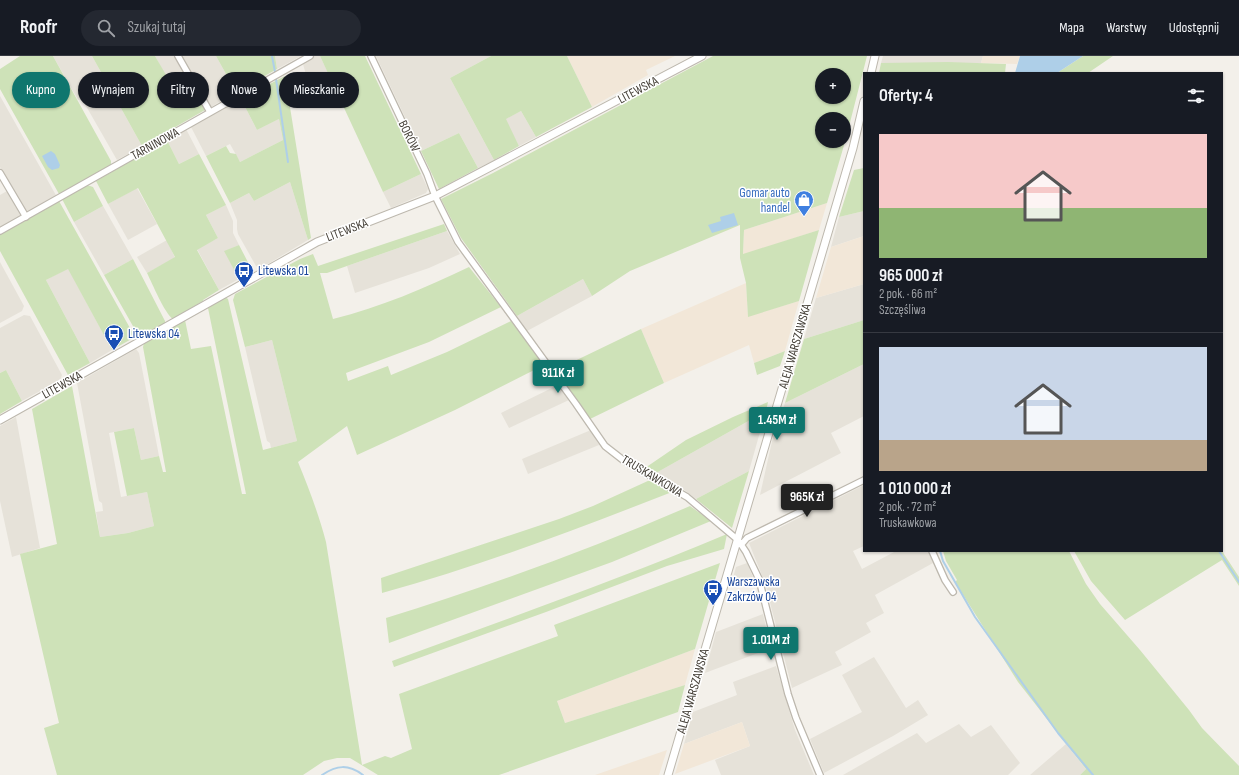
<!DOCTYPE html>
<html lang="pl">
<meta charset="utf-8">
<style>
body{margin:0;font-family:"Sofia Sans Condensed",sans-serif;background:#242831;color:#f1f3f6;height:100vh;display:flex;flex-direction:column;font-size:15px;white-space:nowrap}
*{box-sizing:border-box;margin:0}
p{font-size:13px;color:#9ea1a6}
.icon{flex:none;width:22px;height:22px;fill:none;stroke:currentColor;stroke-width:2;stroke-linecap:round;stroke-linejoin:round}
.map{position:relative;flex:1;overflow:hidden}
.sheet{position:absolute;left:863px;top:16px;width:360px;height:480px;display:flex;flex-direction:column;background:#171b24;border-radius:0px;box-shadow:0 1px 3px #0004}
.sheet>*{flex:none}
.guide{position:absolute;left:12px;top:16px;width:380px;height:36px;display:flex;gap:8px}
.buttons{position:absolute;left:815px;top:12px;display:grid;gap:8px}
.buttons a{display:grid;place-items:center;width:36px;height:36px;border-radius:50%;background:#171b24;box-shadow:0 1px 3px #0004;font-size:20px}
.price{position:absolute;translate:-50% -34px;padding:0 9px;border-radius:4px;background:#0f766e;color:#fff;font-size:13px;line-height:26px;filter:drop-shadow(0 1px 2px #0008)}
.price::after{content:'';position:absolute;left:50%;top:24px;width:12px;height:9px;margin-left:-6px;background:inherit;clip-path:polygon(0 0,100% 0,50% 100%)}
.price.active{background:#222;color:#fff}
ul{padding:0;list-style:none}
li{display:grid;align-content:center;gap:8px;height:212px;padding:0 16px}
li+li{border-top:1px solid #363941}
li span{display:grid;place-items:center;height:124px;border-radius:0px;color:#555}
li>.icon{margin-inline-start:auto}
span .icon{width:72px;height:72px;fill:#fffc;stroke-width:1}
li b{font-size:17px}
h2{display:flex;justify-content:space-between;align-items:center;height:48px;padding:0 16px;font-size:17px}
.tag{padding:0 14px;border-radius:18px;background:#171b24;box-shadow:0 1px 3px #0004;font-size:14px;line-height:36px}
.tag.active{background:#0f766e;color:#fff}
header{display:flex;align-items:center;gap:24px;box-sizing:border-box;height:56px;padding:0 20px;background:#171b24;border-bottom:1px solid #363941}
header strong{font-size:19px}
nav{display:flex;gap:22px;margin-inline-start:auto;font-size:14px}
.search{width:280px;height:36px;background:#242831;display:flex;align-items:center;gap:10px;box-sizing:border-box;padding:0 14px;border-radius:22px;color:#9ea1a6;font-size:15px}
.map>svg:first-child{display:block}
.residential{fill:#e6e2d9}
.commercial{fill:#f2e7d8}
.green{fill:#cee2b8;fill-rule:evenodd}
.water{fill:#aecfe8}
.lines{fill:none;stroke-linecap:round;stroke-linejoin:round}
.stream{stroke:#aecfe8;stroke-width:2}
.minor-casing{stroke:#bdb8ae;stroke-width:8}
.tertiary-casing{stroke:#bdb8ae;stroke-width:9}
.minor{stroke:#fff;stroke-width:5.5}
.tertiary{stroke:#fff;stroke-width:7}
.labels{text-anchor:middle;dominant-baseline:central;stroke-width:3;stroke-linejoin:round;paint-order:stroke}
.street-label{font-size:13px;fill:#464139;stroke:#fff}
.shop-label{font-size:13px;fill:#366cbe;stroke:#fff;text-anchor:end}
.transit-label{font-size:13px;fill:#164399;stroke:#fff;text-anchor:start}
</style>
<header>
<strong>Roofr</strong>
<div class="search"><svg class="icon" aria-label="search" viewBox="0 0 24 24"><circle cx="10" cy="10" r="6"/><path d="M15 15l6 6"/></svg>Szukaj tutaj</div>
<nav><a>Mapa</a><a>Warstwy</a><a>Udostępnij</a></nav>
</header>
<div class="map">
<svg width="1239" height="719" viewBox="0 0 1239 719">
<rect width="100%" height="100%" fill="#f3f0ea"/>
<path class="residential" d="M53,0h39l50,90 -25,14 -35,-61 -4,1z
M155,0h21l8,15 -16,9z
M181,0h35l20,36 -25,15z
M275,0h26l-24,13z
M314,0h6l19,40 -24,11 -12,-43 1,-3z
M376,0h115l-41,22 44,82 -16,8 -19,-35 -38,18z
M883,0h100l-2,7h-100z
M0,40l57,101 -31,16 -26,-46z
M241,43l16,31 22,-11 4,21 -43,22 -10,-18 -24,12 -15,-29z
M521,55l15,26 -17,9 -14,-27z
M186,73l13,25 -20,10 -12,-24z
M421,118l7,15 -2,4 -35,15 -8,-16z
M290,126l18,58 -47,28 -5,-2 -18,-32 -1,-5v-9l-7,-17 19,-10 5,8z
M137,132l20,36 -29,16 -20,-36z
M7,135l15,27 -22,12v-35z
M226,149l7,16v12l6,12 -14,6 14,28 -20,11 -22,-41 21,-11 -12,-23z
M103,150l30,53 -29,16 -30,-53z
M864,155v25l-33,11 8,-30z
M447,175l13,23 -31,14 -74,25 -8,-27z
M167,184l8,18 -28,15 -10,-16z
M0,206l24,44 -2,5 -22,12z
M68,212l44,82 -22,13 -44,-83z
M583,223l9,17 -65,35 -10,-15z
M864,228v36l-60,19 12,-41z
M24,259l6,1 32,59 -2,5 -38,21 -16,-31 -6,3v-45z
M272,284l25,101 -26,7 -1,-5 -3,-2 -22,-94z
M136,293l3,4 20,103 -18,4 -7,-32 -25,5 12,64 26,-5 7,34 -26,7 -28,4 -4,-25 7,-1 -1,-8 -3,-2 -22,-118z
M864,308v52l-33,17 10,20 -81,42 13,-58 12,-34z
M558,329l11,15 -60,28 -8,-15z
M766,355l-17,60 -53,28 -18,-14 -22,-12z
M16,361l24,131 -28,9 -12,-56v-75z
M591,374l8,15 -71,29 -6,-15z
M864,429v61l-11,5 9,18 34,-18h32l5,12 -58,32 9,18 -18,10 5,9 -36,20 7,13 -50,23 -27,-105 -16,-40z
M747,507l6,14 -22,8 5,-18z
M763,558l8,34 -66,25 11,-41z
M874,601l32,51 12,-8 10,15 -35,21 -69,37 -14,-34 52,-27 -20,-37z
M776,610l19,64 19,45h-93l-6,-15 35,-14 -8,-24 -58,22 9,-32 44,-17 -4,-13z
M959,668l12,13 20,-12 29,38 -12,12h-165l74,-42 9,10z
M1066,688l20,25 -6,6h-50z"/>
<path class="commercial" d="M567,0h108l-29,14 2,5 -56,32z
M983,0h37l-3,8 -36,-1z
M827,147l-8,27 -76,25 1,-25z
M864,180v48l-48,14 15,-51z
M746,227l2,33 51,-15 -14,50 -31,12 -5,-18 -85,38 -23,-54z
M695,593l-10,36 -120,38 -8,-22z
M742,666l8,24 -75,28 9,-30z
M667,694l-8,25h-64z"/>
<path class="green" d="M20,0h33l58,105v5l-50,29 -2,-1 -59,-105v-20z
M92,0h63l14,24 15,-9 -4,-15 25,54 -63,36z
M216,0h59l2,13 -41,23z
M320,0h45l56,118 -38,18z
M491,0h76l25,51 -56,30 -15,-26 -15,8 13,27 -25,14 -44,-82z
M713,0h154l-22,86 -18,61 -83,27 -1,24 76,-24 -20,71 -51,16 -2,-34 -6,-25v-33l-110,46 -38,25 -9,-17 -66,37 -56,-78 -20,-39 52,-26zM822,19h22v22h-22zM822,63h22v22h-22z
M1083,0h30l-25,17h-31z
M948,6l58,2 -1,9h-126l2,-10z
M285,20l26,162 -3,2 -18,-58 -36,19 -5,-8 -19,10 -24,-47 20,-10 4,7 6,1 4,8 43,-22 -4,-21 -22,11 -16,-31z
M459,77l19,35 -39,21 -18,-38z
M167,84l12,24 20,-10 27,51 -20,10 12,23 -21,12 22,40 -16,10v1l-30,18c-8,-5 -21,-36 -26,-46l28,-16 -37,-69 -30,16 -12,-23z
M864,112v43l-25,6 15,-47z
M87,129l6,2 10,19 -29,16 -12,-23z
M59,145l76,136 -23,13 -44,-81 -22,11 44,83 -22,12 -68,-124v-17z
M444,168l3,7 -120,42h-7l13,46c48,-12 92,-31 136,-52l32,40 -72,35 -83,31 2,8 40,-15 3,9 56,-23 64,-31 33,44 -89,45 -98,45 -10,-29 -49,36c11,27 21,53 28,80l36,223 23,-9 6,2 21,-9 -13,-55 159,-58 -4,-11 166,-62 -25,86 -138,52 8,22 120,-38 -7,27 -179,63h-121l-28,-17h-13l-13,3 -21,14h-246l-13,-47 15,-5 -39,-169 37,-10 -25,-135 40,-23 28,151 28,-4 26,-7 -7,-34 -20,4 -13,-64 20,-4 7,32 18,-4 4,16h3l-23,-125 1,-4 41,-23 6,29 20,-3 31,148h4l-38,-186 17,-11 3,2 35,151 34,-9 -25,-101 -27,7 -12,-47 2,-6 65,-35 13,-5 5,12z
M239,189l12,23 -1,5 -11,6 -15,-28z
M133,203l32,62v2l-23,14 -4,-2 -34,-60z
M864,264v44l-79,39 19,-64z
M641,273l23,54 -74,36 -34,-49z
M785,295l-5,15 -23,9 -3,-12z
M6,314l16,31 -22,13v-41z
M768,346l-2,9 -110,62 -11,-5 41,-28 47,-23z
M749,415l-17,57 -36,-29z
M650,424l22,12c-95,37 -191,74 -290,101l-1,-15 178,-59 34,-13z
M690,450l21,15 -99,41 -223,81 -3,-25c103,-32 205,-69 304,-112z
M727,478l-3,15 -57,17 -121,46 -152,55 -2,-6c112,-41 225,-81 335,-127z
M943,495h126l17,33 14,20 40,46 49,60 13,18 37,38v9h-159l6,-6 -68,-87 -63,-100 2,-2 -11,-19z
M1074,495h148l17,26v9l-17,-26 -97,60 -34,-39z"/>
<path class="water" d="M1020,0h63l-26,17h-42z
M51,95l4,3 5,11 -1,3 -7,2 -4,-3 -6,-11z
M734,157l4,12 -26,8 -4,-8 13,-4 -1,-4z"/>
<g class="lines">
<path class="stream" d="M272,0l3,16
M276,23l12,83
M940,495l3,10 32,56 83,116 35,42
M1219,495l20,31
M322,719c15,-10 26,-11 41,0"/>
<defs>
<path id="minor" d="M178,0l32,56
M371,0l56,118 8,22 23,46 118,162 29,42 18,14 64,37 51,43 8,12 13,27 29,115 8,24 24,57
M0,117l26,44
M0,175l310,-175
M741,489l6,-7 117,-58
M932,495l13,29 8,12"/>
<path id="tertiary" d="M871,17l4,-17
M0,364l317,-178 118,-46 267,-140
M668,719l185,-627 11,-47"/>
</defs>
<use href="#minor" class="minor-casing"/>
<use href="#tertiary" class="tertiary-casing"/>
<use href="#minor" class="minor"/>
<use href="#tertiary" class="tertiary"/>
</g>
<defs>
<symbol id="shop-pin" viewBox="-11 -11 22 30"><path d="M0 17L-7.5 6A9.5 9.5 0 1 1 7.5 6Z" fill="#3f7fe0" stroke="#fff"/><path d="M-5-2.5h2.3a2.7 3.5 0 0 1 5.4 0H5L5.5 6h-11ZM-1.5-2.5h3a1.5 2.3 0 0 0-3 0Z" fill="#fff"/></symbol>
<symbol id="bus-pin" viewBox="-11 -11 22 30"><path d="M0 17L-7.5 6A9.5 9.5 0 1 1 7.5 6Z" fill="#1a4fb4" stroke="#fff"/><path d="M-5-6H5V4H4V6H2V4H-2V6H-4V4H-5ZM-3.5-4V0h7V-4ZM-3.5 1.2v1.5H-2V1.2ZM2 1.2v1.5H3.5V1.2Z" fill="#fff"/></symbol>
</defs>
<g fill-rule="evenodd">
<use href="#shop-pin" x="793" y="133" width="22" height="30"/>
<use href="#bus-pin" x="233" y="204" width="22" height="30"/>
<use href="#bus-pin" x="103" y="267" width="22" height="30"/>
<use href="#bus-pin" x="702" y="522" width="22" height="30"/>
</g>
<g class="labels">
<g class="street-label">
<text transform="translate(638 34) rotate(-28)">LITEWSKA</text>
<text transform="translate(409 80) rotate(64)">BORÓW</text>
<text transform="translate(155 88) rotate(-29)">TARNINOWA</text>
<text transform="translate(347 174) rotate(-21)">LITEWSKA</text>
<text transform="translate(795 290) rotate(-74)">ALEJA WARSZAWSKA</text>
<text transform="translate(62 329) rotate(-29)">LITEWSKA</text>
<text transform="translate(652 420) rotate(31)">TRUSKAWKOWA</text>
<text transform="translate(693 635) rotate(-74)">ALEJA WARSZAWSKA</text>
</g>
<g class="shop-label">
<text x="790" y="137">Gomar auto<tspan x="790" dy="15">handel</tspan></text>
</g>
<g class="transit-label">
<text x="258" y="215">Litewska 01</text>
<text x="128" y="278">Litewska 04</text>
<text x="727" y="526">Warszawska<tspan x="727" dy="15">Zakrzów 04</tspan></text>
</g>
</g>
</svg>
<div class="buttons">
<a>+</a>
<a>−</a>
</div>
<b class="price" style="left:558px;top:338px">911K zł</b>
<b class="price" style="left:777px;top:385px">1.45M zł</b>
<b class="price active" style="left:807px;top:462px">965K zł</b>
<b class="price" style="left:771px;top:605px">1.01M zł</b>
<div class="guide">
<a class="tag active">Kupno</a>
<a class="tag">Wynajem</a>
<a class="tag">Filtry</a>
<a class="tag">Nowe</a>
<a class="tag">Mieszkanie</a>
</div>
<section class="sheet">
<h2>Oferty: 4<svg class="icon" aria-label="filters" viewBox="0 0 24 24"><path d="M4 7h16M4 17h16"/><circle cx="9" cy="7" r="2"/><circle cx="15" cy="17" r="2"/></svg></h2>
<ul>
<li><span style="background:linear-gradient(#f6c9c9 60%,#8fb573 0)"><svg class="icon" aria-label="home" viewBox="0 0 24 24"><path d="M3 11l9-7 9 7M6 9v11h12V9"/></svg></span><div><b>965 000 zł</b><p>2 pok. · 66 m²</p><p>Szczęśliwa</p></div></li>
<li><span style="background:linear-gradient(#c9d6e8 75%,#b9a48a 0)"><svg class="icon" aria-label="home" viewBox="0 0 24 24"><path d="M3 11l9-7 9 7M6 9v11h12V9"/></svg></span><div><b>1 010 000 zł</b><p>2 pok. · 72 m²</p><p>Truskawkowa</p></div></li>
</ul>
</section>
</div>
